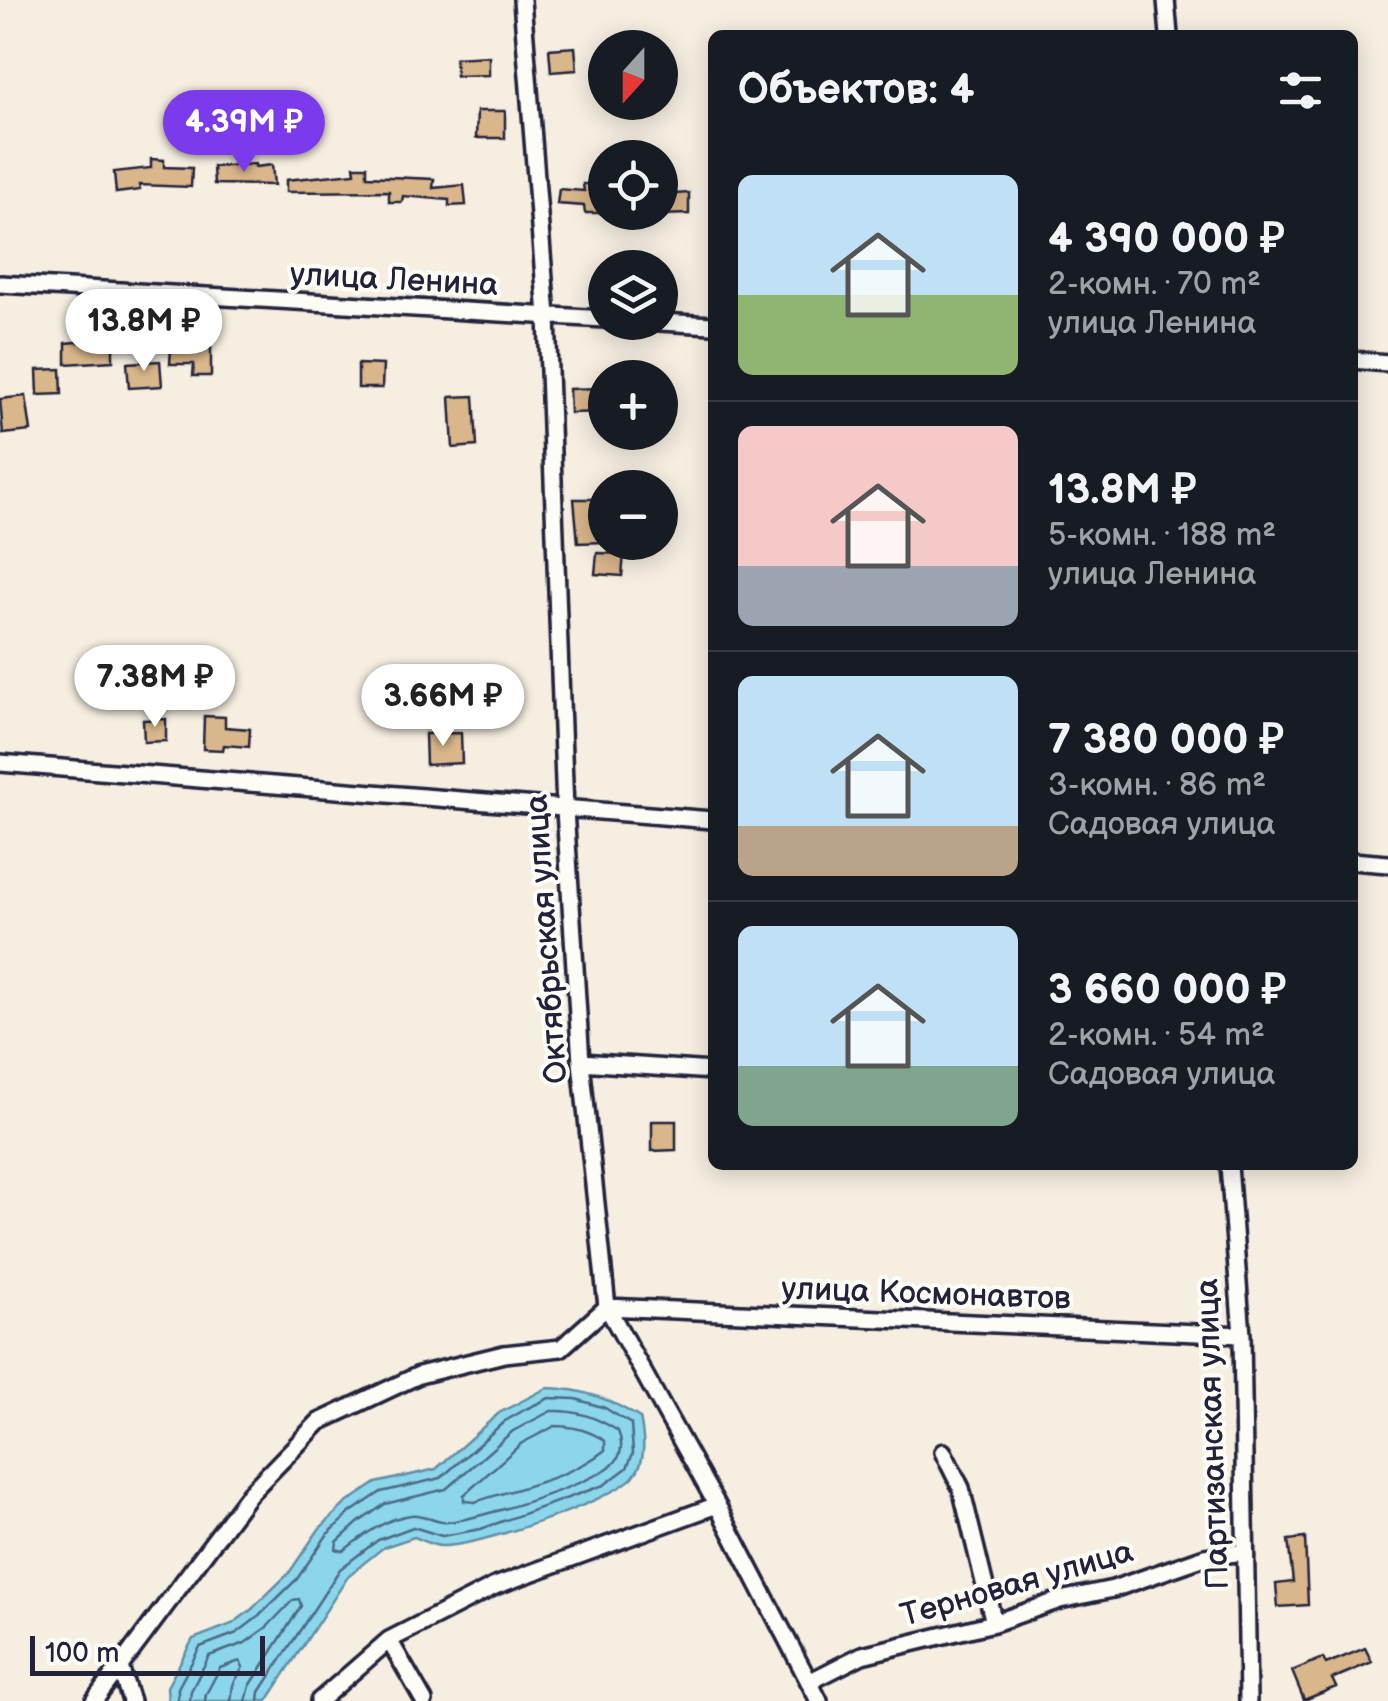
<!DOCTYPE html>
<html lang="ru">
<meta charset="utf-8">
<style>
body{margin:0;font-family:"Balsamiq Sans",sans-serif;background:#20242c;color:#f1f3f6;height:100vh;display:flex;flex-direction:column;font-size:38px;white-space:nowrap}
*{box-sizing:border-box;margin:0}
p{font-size:32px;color:#9ea1a6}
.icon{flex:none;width:55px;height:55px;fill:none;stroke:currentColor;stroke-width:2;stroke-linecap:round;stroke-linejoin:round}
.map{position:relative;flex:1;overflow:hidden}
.details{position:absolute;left:708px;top:30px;width:650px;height:1140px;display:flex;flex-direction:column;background:#171b24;border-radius:15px;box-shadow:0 5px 25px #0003}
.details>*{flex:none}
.needle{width:65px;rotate:201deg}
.tools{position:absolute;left:588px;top:30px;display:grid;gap:20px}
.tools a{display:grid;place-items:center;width:90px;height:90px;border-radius:50%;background:#171b24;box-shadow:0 5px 25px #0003;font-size:50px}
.scale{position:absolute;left:30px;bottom:25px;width:235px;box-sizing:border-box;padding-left:10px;border:5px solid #22223b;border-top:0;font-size:28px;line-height:35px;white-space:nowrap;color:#22223b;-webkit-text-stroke:8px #fdfcf7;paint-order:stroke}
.price{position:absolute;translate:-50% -85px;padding:0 22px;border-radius:35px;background:#fff;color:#222;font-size:32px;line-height:65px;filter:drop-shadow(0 2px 5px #0008)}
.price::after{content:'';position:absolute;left:50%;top:60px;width:30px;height:22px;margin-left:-15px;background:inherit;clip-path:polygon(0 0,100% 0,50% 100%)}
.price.selected{background:#7c3aed;color:#fff}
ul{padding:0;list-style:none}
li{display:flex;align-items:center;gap:30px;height:250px;padding:0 30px}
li+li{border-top:2px solid #363941}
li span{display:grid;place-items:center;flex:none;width:280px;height:200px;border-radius:15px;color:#555}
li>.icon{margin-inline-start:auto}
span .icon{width:120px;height:120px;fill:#fffc;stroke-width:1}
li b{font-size:42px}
h2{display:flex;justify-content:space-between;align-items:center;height:120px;padding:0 30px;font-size:42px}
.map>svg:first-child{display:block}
.water{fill:#8cd6ec;stroke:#628ea5;stroke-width:2.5}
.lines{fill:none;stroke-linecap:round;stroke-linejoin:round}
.shore{stroke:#4c6a82;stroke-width:2.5}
.building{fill:#dab68b;stroke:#22223b;stroke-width:2.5}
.minor-casing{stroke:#22223b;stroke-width:22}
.minor{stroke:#fdfcf7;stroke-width:15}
.labels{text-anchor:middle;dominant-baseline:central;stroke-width:8;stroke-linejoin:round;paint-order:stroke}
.street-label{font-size:32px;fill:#22223b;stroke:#fdfcf7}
</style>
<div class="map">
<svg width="1388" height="1701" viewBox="0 0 1388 1701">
<rect width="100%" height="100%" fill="#f6eee1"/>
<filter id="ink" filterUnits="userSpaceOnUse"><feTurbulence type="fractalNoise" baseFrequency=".01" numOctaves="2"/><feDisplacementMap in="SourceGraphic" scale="20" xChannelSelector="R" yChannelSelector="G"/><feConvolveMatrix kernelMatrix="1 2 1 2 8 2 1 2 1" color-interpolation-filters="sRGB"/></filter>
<g filter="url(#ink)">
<path class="water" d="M547,1388c37,1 61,10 93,30 4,19 7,43 -7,59 -24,25 -154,69 -190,69 -9,1 -20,-6 -29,-9l-30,10 -35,28 -82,126h-99l-1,-14 26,-48 39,-15 19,-14 38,-37 30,-44 26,-25 31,-21 60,-14 63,-56z"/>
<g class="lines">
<path class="shore" d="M551,1411c26,-1 45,6 67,20 4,9 5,21 -2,30 -18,22 -137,58 -168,61 -13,2 -24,-9 -37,-7 -26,3 -48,21 -68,36l-7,-2 1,-7 22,-20 26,-18 61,-15 67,-58z
M555,1426c19,0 34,4 50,15v9c-34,28 -89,38 -130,52l-11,-1v-6l58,-52z
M178,1701v-13l22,-41 37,-14 21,-16 39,-38 30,-44 24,-23 30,-20 60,-14 64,-57 21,-12 23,-11 27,1 29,9 26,16 2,29 -6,15 -23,17 -123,44 -39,7 -29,-9 -35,13 -38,29 -80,123 -1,9
M190,1701l1,-10 18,-35 36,-13 22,-16 26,-27 6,-1 2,7 -51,80 -4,15
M205,1701l1,-7 14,-26 20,-7 3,6 -10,18 -2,16"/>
</g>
<path class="building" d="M575,47l2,23 -26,2 -2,-23z
M489,56v19l-33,1 -1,-18z
M477,111h28v27h-29z
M151,159l13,1v7l28,1 -1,19 -52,-2 1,5 -24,3 -2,-21 37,-4z
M255,164v3l17,-2 2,20 -60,-1 -1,-17z
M354,166h13v10l67,3 -1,9 31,-3 2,20 -17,1v-6l-46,-4 -1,6h-13v-11l-103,1v-12l69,-7z
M583,184h15l1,29h-14l-1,-7 -27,-2 2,-15 25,2z
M689,193v21l-29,1v-20z
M101,340h12v21l-47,3v-21z
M171,347l40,1v28h-18l1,-12h-24z
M160,361l2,25 -33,2 -2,-25z
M358,364l25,1 -1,23h-24z
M61,369l1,25 -24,1 -1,-25z
M601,388l1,24 -32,1 -1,-24z
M26,396l5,35 -28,3 -3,-35z
M474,396l3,50 -24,2 -3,-51z
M574,499h24v25h7v18l-27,1z
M597,553l27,1 -2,22 -27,-2z
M204,716l21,1v10l25,2 -1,18 -25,-2 -1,5 -20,-1z
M166,719v22l-22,1 -1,-22z
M461,733l1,30 -36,2 -1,-31z
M652,1121h24v29l-24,1z
M1305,1538l3,67 -30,2 -2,-23 17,-2 -5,-42z
M1365,1648l7,14 -40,17 4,8 -32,13 -12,-29 31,-13 3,6z"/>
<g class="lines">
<defs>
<path id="minor" d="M522,0l25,316 18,494 16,252 26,245 110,198 102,196
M1166,0l3,35
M0,284l605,35
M660,322l52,3
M1352,360l36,3
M0,763l712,57
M1352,861l36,3
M581,1062l131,9
M1229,1165l13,170 6,366
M943,1452l18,36 33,135
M389,1640l35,61
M120,1667l11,34
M809,1682l53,-27 132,-32 66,-23 53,-11 92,-32 39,-5
M94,1701l155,-207 70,-72 100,-47 85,-21 57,-6 46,-41 635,28
M319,1701l70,-61 106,-54 222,-81"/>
</defs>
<use href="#minor" class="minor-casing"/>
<use href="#minor" class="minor"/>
</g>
</g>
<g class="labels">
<g class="street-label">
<text transform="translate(394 280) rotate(3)">улица Ленина</text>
<text transform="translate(547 939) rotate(-94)">Октябрьская улица</text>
<text transform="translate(926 1294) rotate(2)">улица Космонавтов</text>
<text transform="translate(1213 1434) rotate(-92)">Партизанская улица</text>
<text transform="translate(1017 1584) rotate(-16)">Терновая улица</text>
</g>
</g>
</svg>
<div class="tools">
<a><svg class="needle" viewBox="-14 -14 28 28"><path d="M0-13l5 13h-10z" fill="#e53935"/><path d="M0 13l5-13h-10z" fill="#9ea1a6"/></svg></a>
<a><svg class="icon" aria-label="locate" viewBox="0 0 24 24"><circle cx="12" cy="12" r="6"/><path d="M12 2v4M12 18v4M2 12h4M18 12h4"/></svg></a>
<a><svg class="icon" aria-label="layers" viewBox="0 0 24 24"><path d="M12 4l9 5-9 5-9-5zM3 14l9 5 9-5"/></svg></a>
<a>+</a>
<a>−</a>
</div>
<div class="scale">100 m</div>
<b class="price selected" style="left:244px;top:175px">4.39M ₽</b>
<b class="price" style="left:144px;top:374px">13.8M ₽</b>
<b class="price" style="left:155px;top:730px">7.38M ₽</b>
<b class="price" style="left:443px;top:749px">3.66M ₽</b>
<section class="details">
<h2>Объектов: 4<svg class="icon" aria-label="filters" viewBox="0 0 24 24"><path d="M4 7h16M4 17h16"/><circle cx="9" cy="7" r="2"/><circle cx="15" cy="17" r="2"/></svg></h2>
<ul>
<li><span style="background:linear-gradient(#bfe0f5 60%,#8fb573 0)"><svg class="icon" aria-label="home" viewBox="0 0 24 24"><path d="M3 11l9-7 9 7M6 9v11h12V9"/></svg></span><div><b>4 390 000 ₽</b><p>2-комн. · 70 m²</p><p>улица Ленина</p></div></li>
<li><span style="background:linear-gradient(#f6c9c9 70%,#9aa5b1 0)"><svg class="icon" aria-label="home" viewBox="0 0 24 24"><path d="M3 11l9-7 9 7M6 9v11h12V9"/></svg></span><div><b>13.8M ₽</b><p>5-комн. · 188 m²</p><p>улица Ленина</p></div></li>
<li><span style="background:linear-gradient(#bfe0f5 75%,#b9a48a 0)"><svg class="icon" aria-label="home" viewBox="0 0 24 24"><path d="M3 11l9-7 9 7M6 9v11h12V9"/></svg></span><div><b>7 380 000 ₽</b><p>3-комн. · 86 m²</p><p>Садовая улица</p></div></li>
<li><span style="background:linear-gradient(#bfe0f5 70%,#7fa58c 0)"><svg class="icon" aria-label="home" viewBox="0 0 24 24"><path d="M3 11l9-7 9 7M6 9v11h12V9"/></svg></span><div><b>3 660 000 ₽</b><p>2-комн. · 54 m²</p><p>Садовая улица</p></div></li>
</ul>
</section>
</div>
